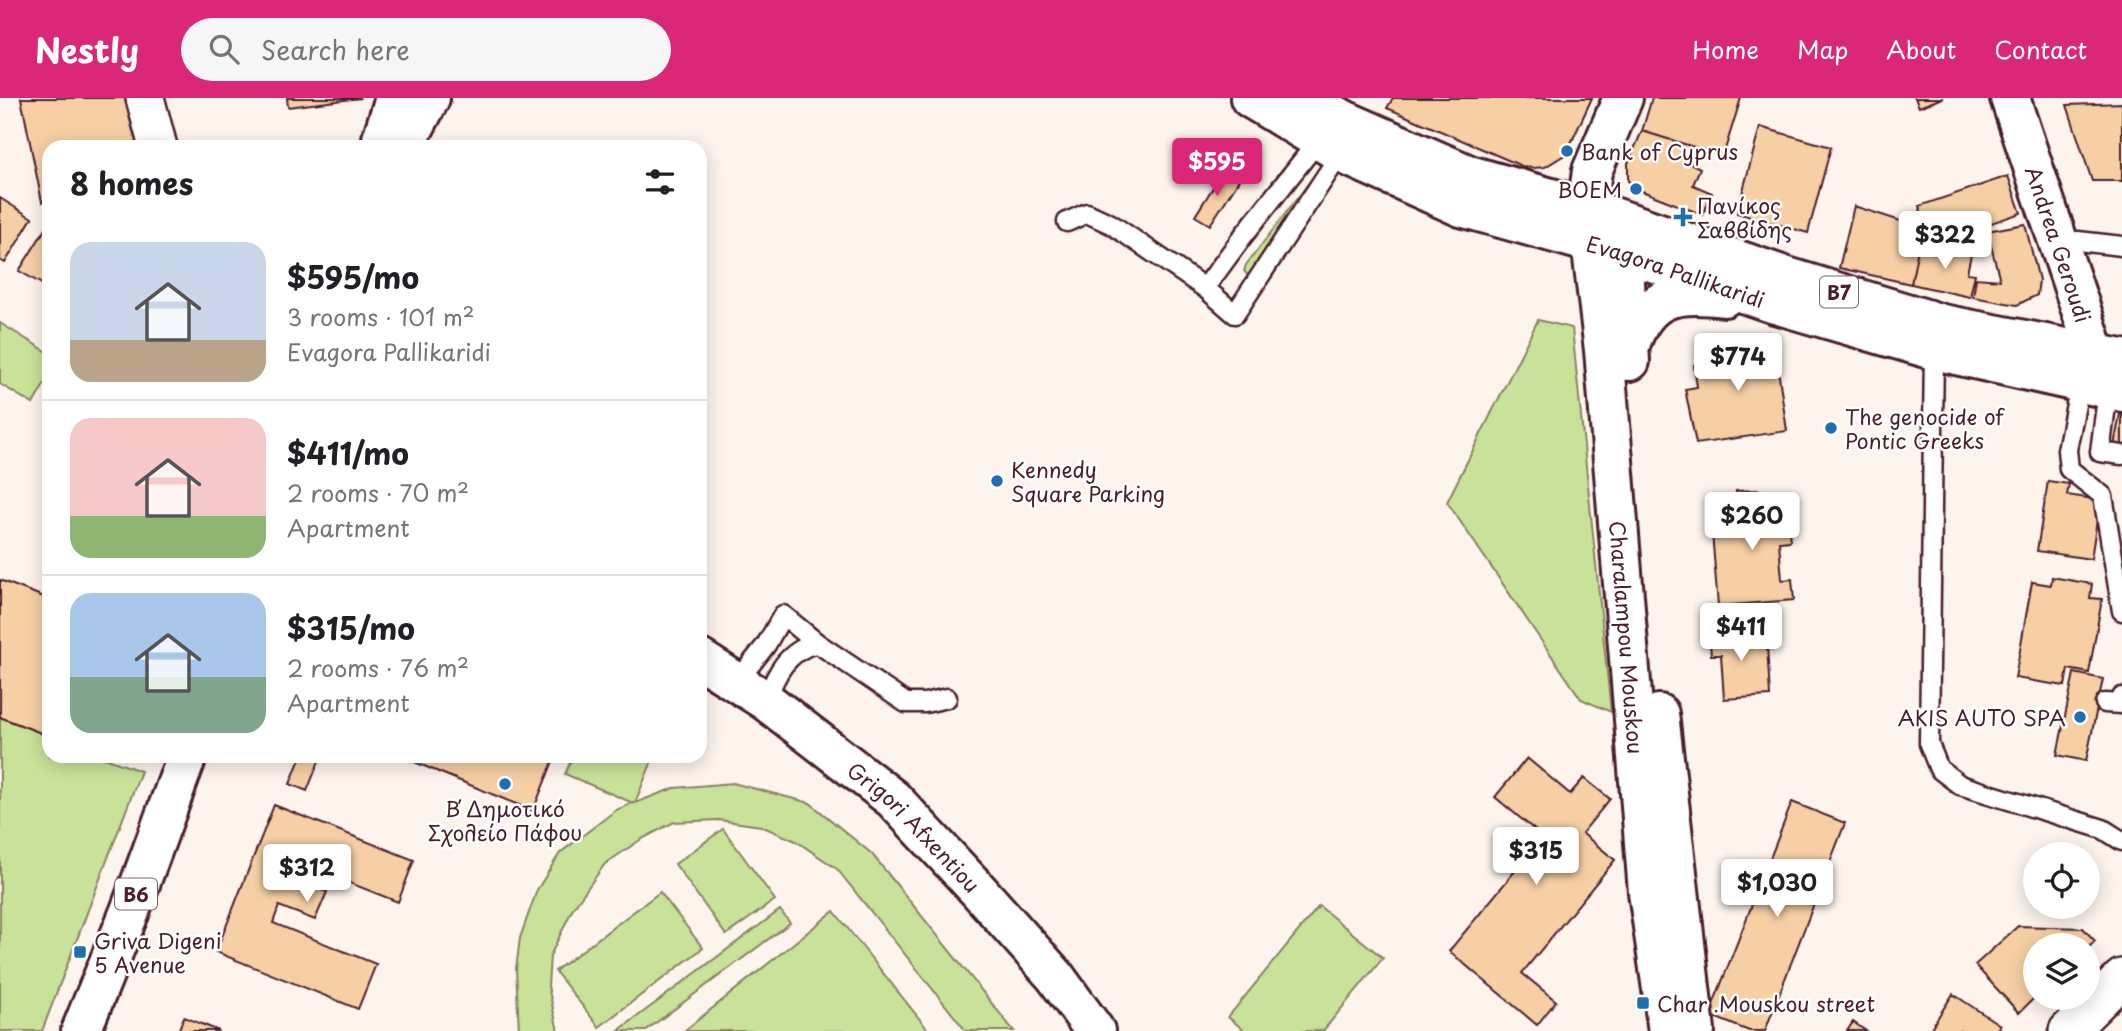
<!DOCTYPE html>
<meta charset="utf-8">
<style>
body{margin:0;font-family:"Playpen Sans",sans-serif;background:#f6f6f6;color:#202124;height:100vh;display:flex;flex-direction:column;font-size:26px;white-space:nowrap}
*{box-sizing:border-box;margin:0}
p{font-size:23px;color:#757577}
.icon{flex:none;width:38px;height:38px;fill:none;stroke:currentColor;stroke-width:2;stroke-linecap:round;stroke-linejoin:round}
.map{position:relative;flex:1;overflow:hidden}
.sheet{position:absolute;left:42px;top:42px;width:665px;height:623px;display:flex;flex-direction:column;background:#fff;border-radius:21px;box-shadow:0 4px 18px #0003}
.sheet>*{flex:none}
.controls{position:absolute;left:2023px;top:744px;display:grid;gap:14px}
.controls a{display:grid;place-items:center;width:77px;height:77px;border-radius:50%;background:#fff;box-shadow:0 4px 18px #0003;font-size:35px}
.price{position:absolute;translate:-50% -60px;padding:0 16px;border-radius:7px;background:#fff;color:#222;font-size:23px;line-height:46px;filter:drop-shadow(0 2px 4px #0008)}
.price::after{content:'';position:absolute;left:50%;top:42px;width:21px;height:16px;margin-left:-10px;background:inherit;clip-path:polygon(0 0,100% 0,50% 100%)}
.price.active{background:#db2777;color:#fff}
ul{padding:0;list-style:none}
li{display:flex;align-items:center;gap:21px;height:175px;padding:0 28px}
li+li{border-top:2px solid #e0e0e0}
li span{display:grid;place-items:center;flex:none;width:196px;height:140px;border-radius:21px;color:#555}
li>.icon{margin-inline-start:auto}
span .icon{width:84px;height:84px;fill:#fffc;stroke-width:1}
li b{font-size:30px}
h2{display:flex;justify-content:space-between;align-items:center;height:84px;padding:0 28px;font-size:30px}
header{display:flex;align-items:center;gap:42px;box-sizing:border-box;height:98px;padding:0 35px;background:#db2777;color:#fff}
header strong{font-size:33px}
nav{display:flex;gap:38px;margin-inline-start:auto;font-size:24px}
.search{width:490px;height:63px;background:#f6f6f6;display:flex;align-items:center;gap:18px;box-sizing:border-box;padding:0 24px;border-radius:38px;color:#757577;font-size:26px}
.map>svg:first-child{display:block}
.green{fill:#c8e399;stroke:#898162;stroke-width:2}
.building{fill:#f6cfa5;stroke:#4a1f2b;stroke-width:2}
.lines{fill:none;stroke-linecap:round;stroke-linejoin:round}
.lane-casing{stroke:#4a1f2b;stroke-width:23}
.street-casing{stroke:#4a1f2b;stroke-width:42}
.secondary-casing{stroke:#4a1f2b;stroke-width:44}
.primary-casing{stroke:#4a1f2b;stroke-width:44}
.lane{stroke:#fff;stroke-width:18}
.street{stroke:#fff;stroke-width:37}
.secondary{stroke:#fff;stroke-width:38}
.primary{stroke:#fff;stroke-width:38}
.poi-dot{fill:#1f6fb2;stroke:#fff;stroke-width:2.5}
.labels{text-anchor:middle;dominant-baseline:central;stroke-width:5;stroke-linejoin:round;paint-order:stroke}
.shield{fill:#fff;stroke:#80626b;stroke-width:2}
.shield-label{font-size:19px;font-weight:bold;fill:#4a1f2b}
.poi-label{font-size:21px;fill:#4a1f2b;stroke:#fff;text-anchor:start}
.street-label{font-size:21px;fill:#4a1f2b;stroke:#fff}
</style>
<header>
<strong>Nestly</strong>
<div class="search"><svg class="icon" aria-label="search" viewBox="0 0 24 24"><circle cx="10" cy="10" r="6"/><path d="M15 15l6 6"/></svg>Search here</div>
<nav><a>Home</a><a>Map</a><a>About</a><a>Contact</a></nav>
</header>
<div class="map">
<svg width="2122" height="933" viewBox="0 0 2122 933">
<rect width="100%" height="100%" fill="#fdf5ed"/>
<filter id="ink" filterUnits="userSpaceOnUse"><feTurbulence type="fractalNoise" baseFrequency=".0143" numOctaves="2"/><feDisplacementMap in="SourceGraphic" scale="14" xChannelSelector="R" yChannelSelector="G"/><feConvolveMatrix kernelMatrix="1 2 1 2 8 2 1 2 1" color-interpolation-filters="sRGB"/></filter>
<g filter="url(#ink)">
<path class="green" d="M1311,82l-52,93 -9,5 -6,-7 2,-6z
M1538,222l34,8 39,384 -30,-13 -134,-197z
M0,225l49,30v23l-16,28 -33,-20z
M0,619l49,19v20h50l42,15 -99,260h-42z
M573,658h81l-19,47 39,-15 59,-5 77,20 62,51 142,177h-48l-129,-162 -41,-28 -35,-15 -42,-6 -45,2 -34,18 -35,24 -32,44 -23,48 -2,30 10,45h-39l-3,-62 4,-31 17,-48 23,-37 56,-43 17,-7 -68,-29z
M723,731l52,71 -49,35 -51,-71z
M660,794l43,56 -104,79 -44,-56z
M1319,808l64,52 -60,73h-78l-17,-14z
M780,812l10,13 -145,108h-27z
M834,813l95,120h-245z"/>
<path class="building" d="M21,0h115l13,49h-100v53l-7,2z
M287,0h74l-73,9z
M1393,0h199l-26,56 -21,13 -11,1 -10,-1 -137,-59z
M1652,0h89l-18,58 -81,-25z
M1915,0h28l-24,9z
M2122,5v78h-30l-25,-76z
M1760,29l71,20 -23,86 -71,-20z
M1642,33l55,17 -7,15 10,5 -7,17 19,8 -9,22 -61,-24 -14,-10v-18z
M1224,72l15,10 -29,45 -15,-9z
M2008,78l13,37 -89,30 -13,-37z
M0,100l32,20 -27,45 -5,-3z
M1854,108l56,18 8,25 -7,35 -72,-16z
M49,125v65l-30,-17z
M2025,126l14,56 -2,15 -20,10 -44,-8 3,-19 24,2 -13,-49z
M1950,147l22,5 -5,23 8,1 -5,23 -59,-13 7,-35 29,7z
M1773,237l14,96 -91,13 -11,-55 12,-2 -3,-22 22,-5 -2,-16z
M2120,316h2v49l-11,-2z
M2048,383l21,3 -2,11 33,5 -9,59 -54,-8z
M1760,392l1,9 25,-2 4,44 -11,1 3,38 10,-1 2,21 -76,6 -7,-86 27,-2 -2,-27z
M2052,479l40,7 -2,14 12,1 -13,74 -21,-4 -3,17 -50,-8 17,-96 19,3z
M0,482l49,19v137l-49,-19z
M1754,530l1,18 12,-1 3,51 -46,3 -3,-44h-10l-2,-24z
M2074,575l29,6 -17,82 -29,-6z
M301,658h20l-14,35 -17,-7z
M400,658h155l-22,55z
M1527,660l43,36 14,-16 26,21 -28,34 33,27 -93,113 34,28 -19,24 -88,-74 94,-114 -48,-40z
M1792,704l53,21 -80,208h-16l-40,-16z
M274,707l140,55 -16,42 -101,-40 -6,16 36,14 -12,28 -36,-14 -6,17 103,41 -18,45 -142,-57z
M2018,828l65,2 12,13 -7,7v-3h-53v52l-16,16 -44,-48z
M1953,896l47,31 -4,6h-67z
M184,919l35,14h-41z
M1853,924l13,9h-19z"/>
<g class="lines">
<defs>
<path id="lane" d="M1067,124l20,-9 24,11 94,64 30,26 106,-161
M2058,144l20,-1 44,5
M1205,190l38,-52 75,-95
M1934,252l-5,394 10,25 21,16 143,44 19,12
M2080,286l-13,66 2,19 34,27 19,115
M2108,292l-8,62 22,3
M736,585l30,-38 17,-30 34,28 89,60h19l22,-5
M766,603c10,-28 21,-50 51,-58
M2105,605l16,1 1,-7"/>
<path id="street" d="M145,0l13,49
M2068,933l54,-53"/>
<g id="secondary">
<path id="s1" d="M1623,0l-31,73 -5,37 17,142 44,542 20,139"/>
<path id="s2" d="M2010,0l95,283"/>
<path d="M1604,131l19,23 7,109"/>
<path id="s3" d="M700,561l66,42 127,98 85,91 77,86 40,55"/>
<path d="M1659,616l36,317"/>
</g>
<g id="primary">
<path id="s4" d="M1250,0l91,55 120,54 162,45 149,51 162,47 188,42"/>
<path d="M1305,0l41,23 123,54 118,33 200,69 155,47 180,35"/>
<path d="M382,49v-8l13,-41"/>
<path d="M404,49l26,-49"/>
<path d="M1629,250c17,-53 46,-57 95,-51"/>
<path d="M81,933l49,-120 57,-155"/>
</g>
</defs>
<use href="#lane" class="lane-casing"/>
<use href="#street" class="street-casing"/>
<use href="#secondary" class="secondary-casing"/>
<use href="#primary" class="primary-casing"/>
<use href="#lane" class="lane"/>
<use href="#street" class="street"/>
<use href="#secondary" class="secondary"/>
<use href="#primary" class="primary"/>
</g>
</g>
<g class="poi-dot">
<circle cx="1567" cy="53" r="7"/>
<circle cx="1636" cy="91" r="7"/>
<path d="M1679.5 108.5h7v7h7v7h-7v7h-7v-7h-7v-7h7z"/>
<circle cx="1831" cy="330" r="7"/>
<circle cx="997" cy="383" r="7"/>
<circle cx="2080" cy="619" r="7"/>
<circle cx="505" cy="686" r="7"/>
<rect x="73" y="847" width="14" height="14" rx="3.5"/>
<rect x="1636" y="898" width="14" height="14" rx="3.5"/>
</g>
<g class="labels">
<g class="shield">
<rect x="1820" y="178.5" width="38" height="31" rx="5"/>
<rect x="115" y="780.5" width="42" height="31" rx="5"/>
</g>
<g class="shield-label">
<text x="1839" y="194">B7</text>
<text x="136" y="796">B6</text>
</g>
<g class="poi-label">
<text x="1581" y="53">Bank of Cyprus</text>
<text x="1622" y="91" text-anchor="end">BOEM</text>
<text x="1697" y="107">Πανίκος<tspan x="1697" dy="24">Σαββίδης</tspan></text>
<text x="1845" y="318">The genocide of<tspan x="1845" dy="24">Pontic Greeks</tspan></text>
<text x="1011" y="371">Kennedy<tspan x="1011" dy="24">Square Parking</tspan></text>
<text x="2066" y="619" text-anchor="end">AKIS AUTO SPA</text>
<text x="505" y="710" text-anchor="middle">Β΄ Δημοτικό<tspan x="505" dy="24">Σχολείο Πάφου</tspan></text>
<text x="94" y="842">Griva Digeni<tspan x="94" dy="24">5 Avenue</tspan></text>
<text x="1657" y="905">Char .Mouskou street</text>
</g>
<g class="street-label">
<text stroke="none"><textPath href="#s2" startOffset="154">Andrea Geroudi</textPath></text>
<text stroke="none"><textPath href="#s4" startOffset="462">Evagora Pallikaridi</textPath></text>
<text stroke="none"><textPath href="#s1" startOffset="548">Charalampou Mouskou</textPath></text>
<text stroke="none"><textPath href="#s3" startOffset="273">Grigori Afxentiou</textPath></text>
</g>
</g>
</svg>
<div class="controls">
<a><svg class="icon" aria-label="locate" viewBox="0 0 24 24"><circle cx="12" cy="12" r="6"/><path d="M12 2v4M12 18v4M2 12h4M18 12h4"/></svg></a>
<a><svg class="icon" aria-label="layers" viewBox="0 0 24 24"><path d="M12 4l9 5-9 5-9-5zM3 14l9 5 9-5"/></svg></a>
</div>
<b class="price active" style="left:1217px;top:100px">$595</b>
<b class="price" style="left:1945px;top:173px">$322</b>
<b class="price" style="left:1738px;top:295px">$774</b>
<b class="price" style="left:1752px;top:454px">$260</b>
<b class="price" style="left:1741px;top:565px">$411</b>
<b class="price" style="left:1536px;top:789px">$315</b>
<b class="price" style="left:307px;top:806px">$312</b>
<b class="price" style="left:1777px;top:821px">$1,030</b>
<section class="sheet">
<h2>8 homes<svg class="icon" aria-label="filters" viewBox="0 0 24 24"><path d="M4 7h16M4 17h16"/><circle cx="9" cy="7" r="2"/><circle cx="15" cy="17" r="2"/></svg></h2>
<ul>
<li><span style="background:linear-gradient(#c9d6e8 70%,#b9a48a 0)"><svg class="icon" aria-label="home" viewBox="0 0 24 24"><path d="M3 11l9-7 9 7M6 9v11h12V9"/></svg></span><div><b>$595/mo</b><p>3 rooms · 101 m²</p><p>Evagora Pallikaridi</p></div></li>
<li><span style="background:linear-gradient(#f6c9c9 70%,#8fb573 0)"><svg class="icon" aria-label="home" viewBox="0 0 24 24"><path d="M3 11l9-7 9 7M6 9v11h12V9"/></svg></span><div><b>$411/mo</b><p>2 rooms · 70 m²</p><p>Apartment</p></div></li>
<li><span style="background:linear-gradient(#a9c7e8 60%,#7fa58c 0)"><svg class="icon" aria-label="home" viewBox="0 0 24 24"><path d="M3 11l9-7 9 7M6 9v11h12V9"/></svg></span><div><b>$315/mo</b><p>2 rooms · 76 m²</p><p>Apartment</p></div></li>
</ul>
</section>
</div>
